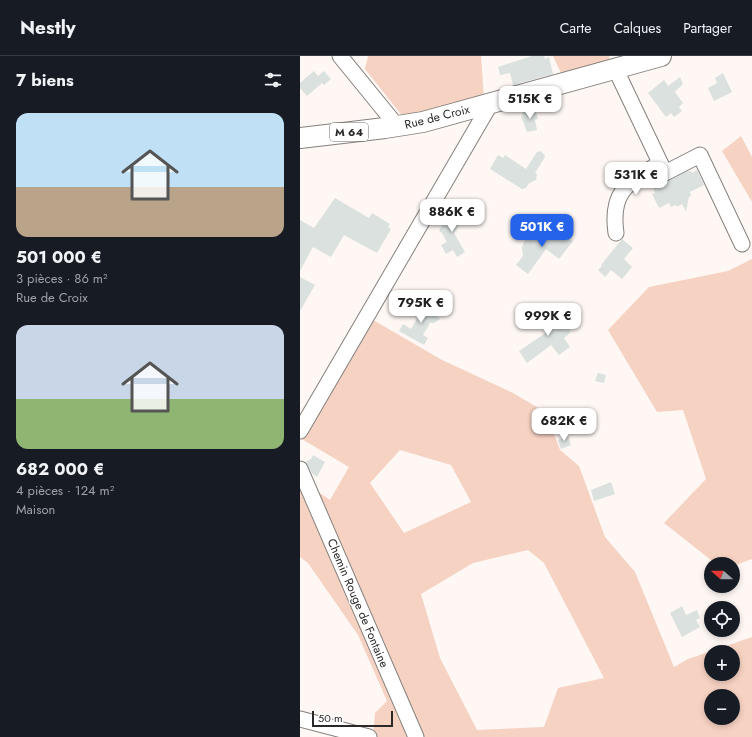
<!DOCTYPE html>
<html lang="fr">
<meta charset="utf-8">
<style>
body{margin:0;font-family:Jost,sans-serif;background:#20242c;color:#f1f3f6;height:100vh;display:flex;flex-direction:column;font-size:15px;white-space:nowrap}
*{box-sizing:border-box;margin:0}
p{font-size:13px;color:#9ea1a6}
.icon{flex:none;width:22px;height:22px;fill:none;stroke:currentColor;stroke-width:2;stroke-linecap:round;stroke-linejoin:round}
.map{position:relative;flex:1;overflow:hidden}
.drawer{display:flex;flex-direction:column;background:#171b24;width:300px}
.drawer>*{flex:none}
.needle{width:26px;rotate:291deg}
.tools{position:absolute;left:404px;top:501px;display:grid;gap:8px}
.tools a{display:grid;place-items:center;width:36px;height:36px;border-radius:50%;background:#171b24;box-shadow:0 2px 6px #0003;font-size:20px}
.scale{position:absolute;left:12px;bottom:10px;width:81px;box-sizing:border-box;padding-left:4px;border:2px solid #2b2928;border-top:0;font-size:11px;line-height:14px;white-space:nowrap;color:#2b2928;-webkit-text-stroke:3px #fff;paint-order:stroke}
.price{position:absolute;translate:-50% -34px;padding:0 9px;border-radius:8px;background:#fff;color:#222;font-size:13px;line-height:26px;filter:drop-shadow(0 1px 2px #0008)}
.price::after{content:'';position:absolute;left:50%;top:24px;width:12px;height:9px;margin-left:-6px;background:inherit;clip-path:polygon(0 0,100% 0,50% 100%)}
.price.active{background:#2563eb;color:#fff}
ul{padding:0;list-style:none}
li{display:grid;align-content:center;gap:8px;height:212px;padding:0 16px}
li span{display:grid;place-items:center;height:124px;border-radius:12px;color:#555}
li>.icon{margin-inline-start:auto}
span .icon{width:72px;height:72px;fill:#fffc;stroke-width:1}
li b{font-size:17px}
h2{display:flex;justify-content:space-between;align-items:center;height:48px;padding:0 16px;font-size:17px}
header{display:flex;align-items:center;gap:24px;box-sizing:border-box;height:56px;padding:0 20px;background:#171b24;border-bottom:1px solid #363941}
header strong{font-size:19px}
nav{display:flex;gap:22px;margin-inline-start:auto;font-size:14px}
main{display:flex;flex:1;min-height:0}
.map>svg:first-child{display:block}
.green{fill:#f6d2c2;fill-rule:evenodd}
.building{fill:#dae1df}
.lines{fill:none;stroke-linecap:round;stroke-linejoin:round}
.minor-casing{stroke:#85807d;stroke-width:17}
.major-casing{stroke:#85807d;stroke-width:22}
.minor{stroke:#fff;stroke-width:15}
.major{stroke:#fff;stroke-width:20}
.labels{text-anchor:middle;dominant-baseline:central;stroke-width:3;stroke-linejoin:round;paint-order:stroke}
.shield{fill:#fff;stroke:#6b6968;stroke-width:1}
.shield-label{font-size:11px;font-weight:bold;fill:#2b2928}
.street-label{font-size:12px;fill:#2b2928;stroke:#fff}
</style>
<header>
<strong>Nestly</strong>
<nav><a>Carte</a><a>Calques</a><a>Partager</a></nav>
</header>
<main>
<section class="drawer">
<h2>7 biens<svg class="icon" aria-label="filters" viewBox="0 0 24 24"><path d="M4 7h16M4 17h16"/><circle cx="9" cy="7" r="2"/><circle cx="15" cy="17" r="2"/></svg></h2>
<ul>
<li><span style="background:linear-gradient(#bfe0f5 60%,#b9a48a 0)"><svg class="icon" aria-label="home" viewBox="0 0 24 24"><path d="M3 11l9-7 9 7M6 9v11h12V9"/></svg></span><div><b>501 000 €</b><p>3 pièces · 86 m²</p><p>Rue de Croix</p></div></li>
<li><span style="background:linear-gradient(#c9d6e8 60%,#8fb573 0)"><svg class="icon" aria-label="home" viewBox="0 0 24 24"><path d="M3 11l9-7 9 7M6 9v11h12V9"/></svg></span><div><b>682 000 €</b><p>4 pièces · 124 m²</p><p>Maison</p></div></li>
</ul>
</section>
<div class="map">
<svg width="452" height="681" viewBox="0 0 452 681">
<rect width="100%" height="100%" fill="#fef7f4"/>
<path class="green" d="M68,0h113l3,43 -80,19 -39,-49z
M253,0h56l1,4 -49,13z
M441,80l11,21v45l-30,-51z
M452,203v300l-19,7v-2h-17l-52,-41 42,-44 -23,-69 -26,2 -49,-82 41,-43 79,-16z
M61,257l81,47 71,33 27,16 10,14 10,27 19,16 26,71 30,35 39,95 14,-8 64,-22v100h-379l2,-24 12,-12 -29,-66 -50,-72 -8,-6v-78l30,21 19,-33 -49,-29zM100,394l51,15 20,37 -67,31 -34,-50zM228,494l16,13 60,115 -46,10 -14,39 -67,3 -37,-72 -19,-64 52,-31zM411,596h22v22h-22zM411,640h22v22h-22z"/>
<path class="building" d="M232,0h12l1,3 4,-2 4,17 -40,11 -3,-12 -10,2 -2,-8z
M14,15l4,5 6,-5 7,8 -7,6 -2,-2 -15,13 -7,-8v-5z
M423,17l9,19 -18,9 -6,-13 9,-5 -2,-5z
M380,21l3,7 -8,8 8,11 -4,4 3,4 -8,6 -3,-4 -5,4 -18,-24 16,-13 4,6z
M235,53l3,10 -3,1 2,10 -10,2 -6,-16h2l-1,-4z
M240,95l4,3 1,3 -10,16 2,1 -1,6 -3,1 -2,2 -1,-1 -4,6 -4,1 -32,-20 8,-14 5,3 2,-3 21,14 11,-17z
M397,114l7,15 -14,7 1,4 -2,1 -3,15 -4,-8 -5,3 -1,-2 -5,2 -2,-4 -10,5 -7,-14 3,-1 -2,-5 35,-17h3l1,2z
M35,142l34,20 3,-5 18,11 -2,3 3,2 -14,24 -33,-18 -13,22 -18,-10 -13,24v-51l14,8z
M151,153l13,7 -10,17 11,19 -8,5 -4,-7 -7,4 -5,-9 6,-3 -5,-9 -3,-2z
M237,173l8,6 2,-2 7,5 5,-7 14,10 -14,18 -13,-10 -18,25 -12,-9 7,-9 -1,-9 2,-5 6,-10z
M322,183l11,9 -9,11 8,8 -10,12 -11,-9 -6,7 -7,-7 4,-4 -1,-1z
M0,221l15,8 -15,26z
M125,244l9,1 -1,13 7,5 -6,4h-4l-7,12 5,3 -4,7 -25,-14 4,-7 8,5 8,-14 5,2z
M248,255l4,2 3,-2 16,21 -7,6 6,9 -11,8 -8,-10 -24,18 -8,-12 28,-19 -9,-13z
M298,317l8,2 -2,8 -9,-2z
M268,380l3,9 -10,4 -3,-9z
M13,399l12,7 -8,15 -5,-4 -7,-11 6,-3z
M311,426l4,12 -21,7 -3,-11z
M382,550l4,9 11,-5 3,8 -4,2 4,7 -18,10 -12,-24z"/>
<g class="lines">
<defs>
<path id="minor" d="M40,0l57,70
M315,12l50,105 35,-18 42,89
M316,177c-6,-42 12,-50 44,-70
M0,375l191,-328
M0,413l116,268
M0,663l69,18"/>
<path id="major" d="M0,82l85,-10 38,-6 238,-66"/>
</defs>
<use href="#minor" class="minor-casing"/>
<use href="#major" class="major-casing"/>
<use href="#minor" class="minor"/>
<use href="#major" class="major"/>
</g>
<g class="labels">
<rect class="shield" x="30" y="67" width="38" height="18" rx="3"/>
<g class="shield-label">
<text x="49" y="76">M 64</text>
</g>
<g class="street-label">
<text transform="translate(137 61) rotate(-14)">Rue de Croix</text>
<text transform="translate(58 547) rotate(67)">Chemin Rouge de Fontaine</text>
</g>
</g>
</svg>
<div class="tools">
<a><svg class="needle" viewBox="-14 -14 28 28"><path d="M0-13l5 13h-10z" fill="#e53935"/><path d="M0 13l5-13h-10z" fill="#9ea1a6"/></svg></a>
<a><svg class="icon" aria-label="locate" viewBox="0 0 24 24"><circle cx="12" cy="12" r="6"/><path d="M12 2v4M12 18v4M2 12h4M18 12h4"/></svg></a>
<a>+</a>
<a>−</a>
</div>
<div class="scale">50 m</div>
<b class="price" style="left:230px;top:64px">515K €</b>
<b class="price" style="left:336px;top:140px">531K €</b>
<b class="price" style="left:152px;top:177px">886K €</b>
<b class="price active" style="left:242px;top:192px">501K €</b>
<b class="price" style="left:121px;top:268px">795K €</b>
<b class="price" style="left:248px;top:281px">999K €</b>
<b class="price" style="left:264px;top:386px">682K €</b>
</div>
</main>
